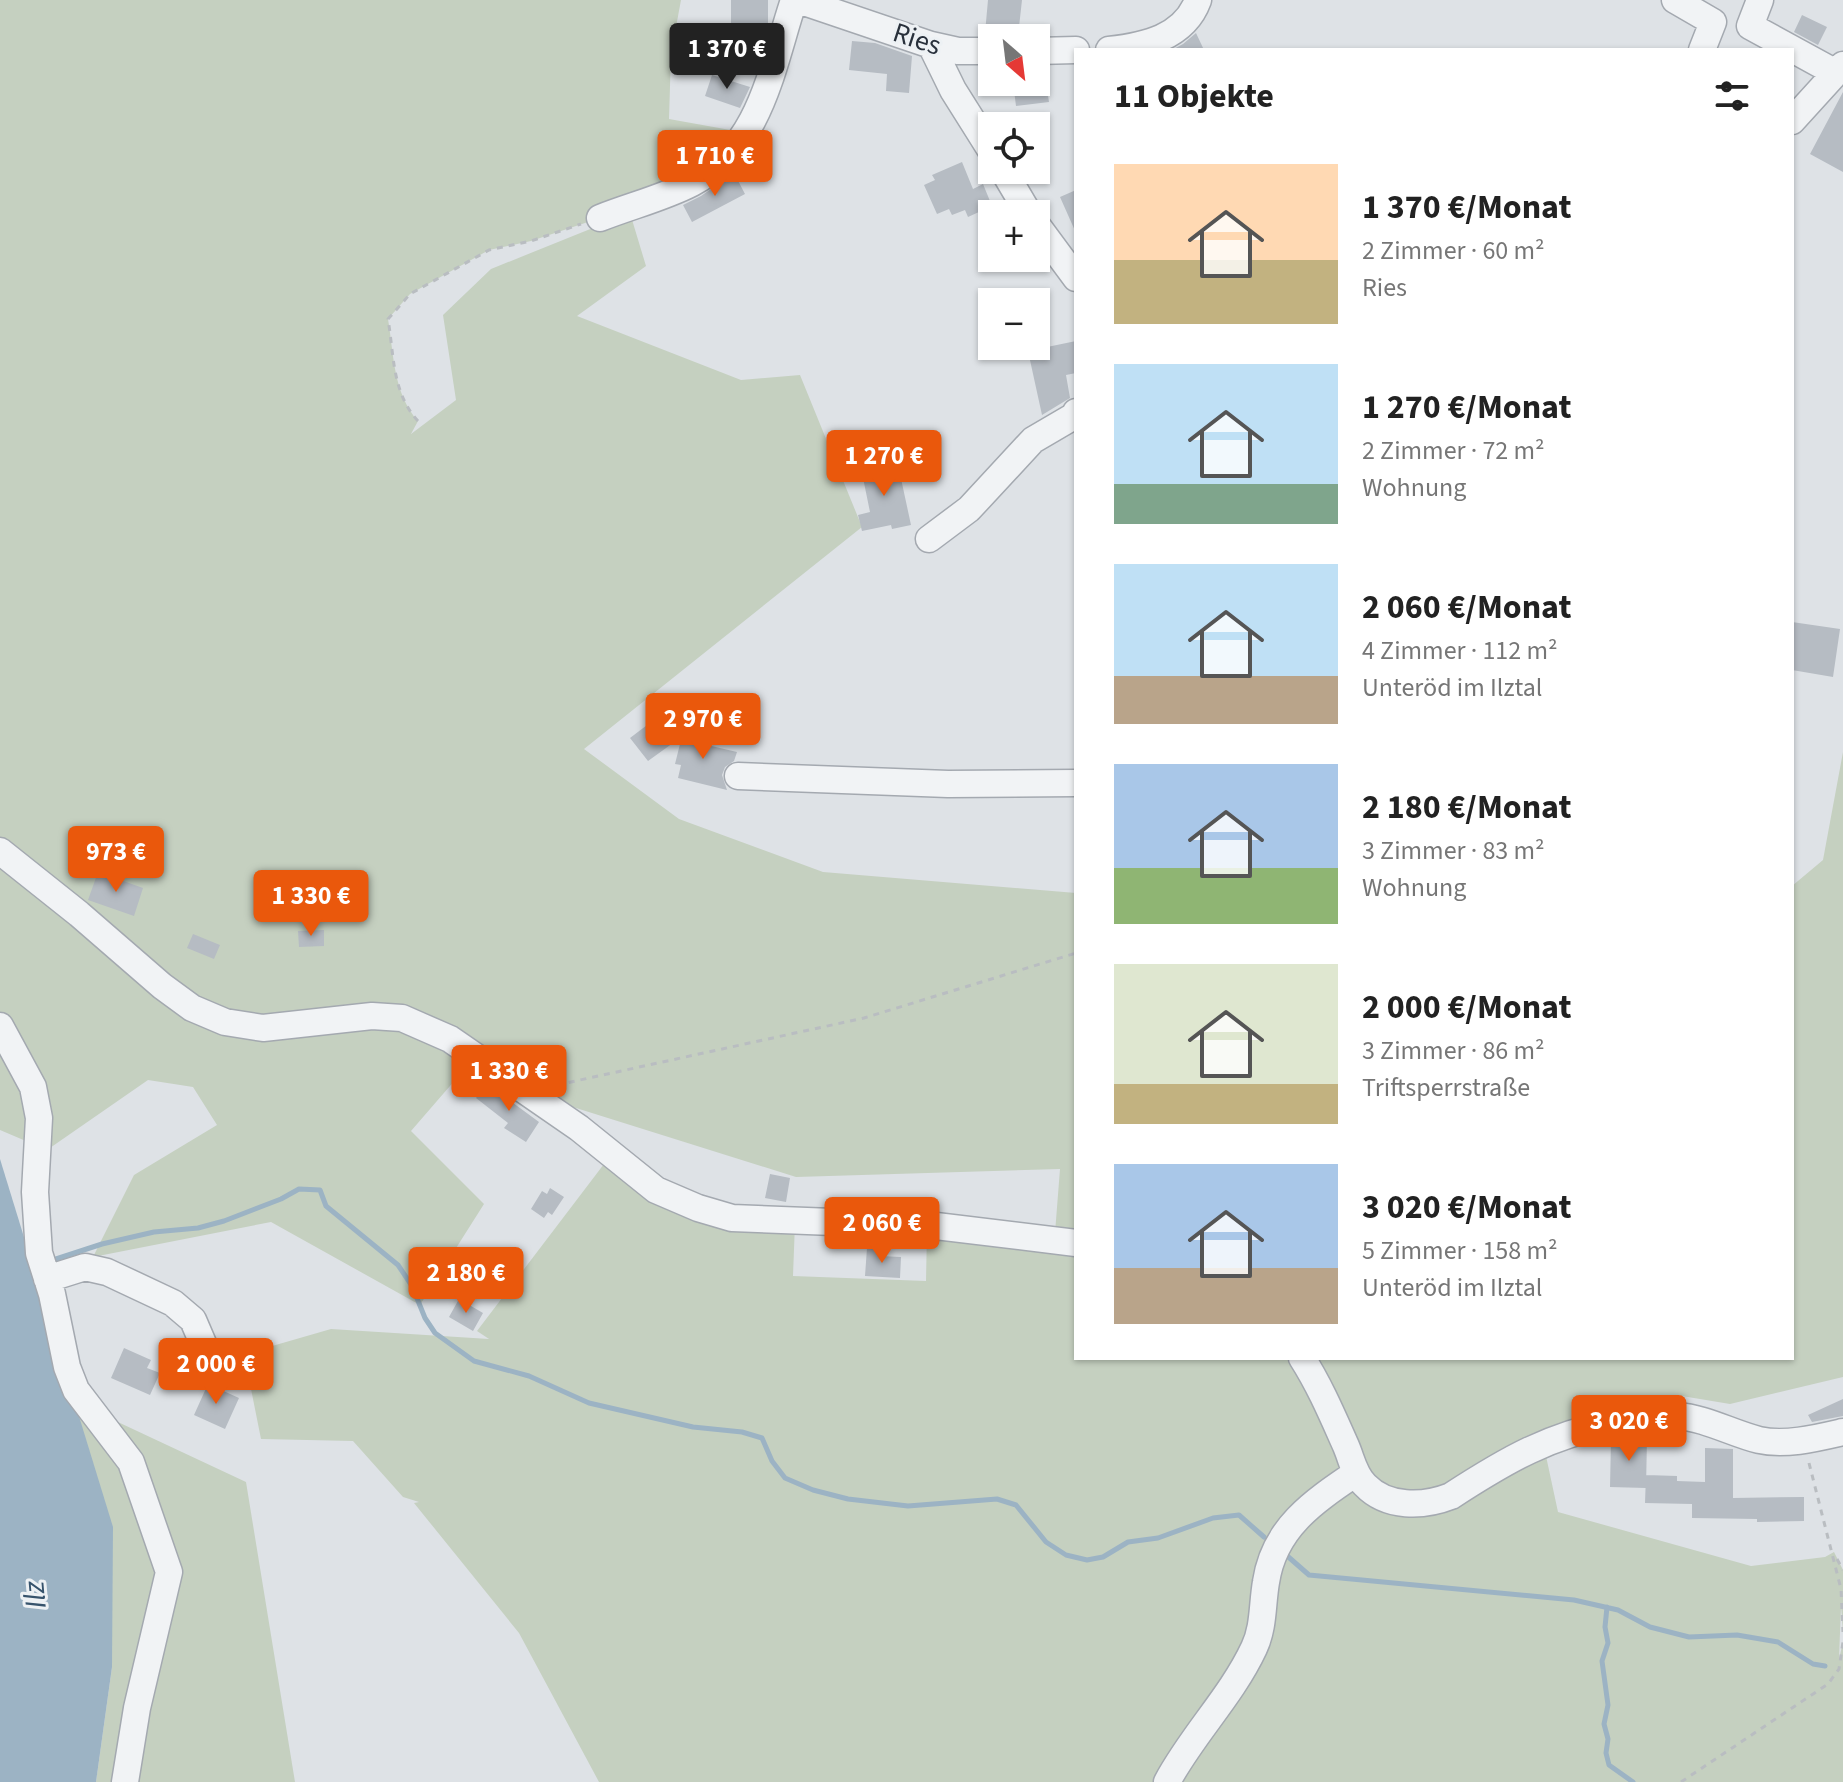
<!DOCTYPE html>
<html lang="de">
<meta charset="utf-8">
<style>
body{margin:0;font-family:"Source Sans 3",sans-serif;background:#f6f6f6;color:#222;height:100vh;display:flex;flex-direction:column;font-size:30px;white-space:nowrap}
*{box-sizing:border-box;margin:0}
p{font-size:26px;color:#767676}
.icon{flex:none;width:44px;height:44px;fill:none;stroke:currentColor;stroke-width:2;stroke-linecap:round;stroke-linejoin:round}
.map{position:relative;flex:1;overflow:hidden}
.side{position:absolute;left:1074px;top:48px;width:720px;height:1312px;display:flex;flex-direction:column;background:#fff;border-radius:0px;box-shadow:0 2px 6px #0004}
.side>*{flex:none}
.needle{width:52px;rotate:152deg}
.controls{position:absolute;left:978px;top:24px;display:grid;gap:16px}
.controls a{display:grid;place-items:center;width:72px;height:72px;border-radius:0px;background:#fff;box-shadow:0 2px 6px #0004;font-size:40px}
.price{position:absolute;translate:-50% -68px;padding:0 18px;border-radius:8px;background:#ea580c;color:#fff;font-size:26px;line-height:52px;filter:drop-shadow(0 2px 4px #0008)}
.price::after{content:'';position:absolute;left:50%;top:48px;width:24px;height:18px;margin-left:-12px;background:inherit;clip-path:polygon(0 0,100% 0,50% 100%)}
.price.selected{background:#222;color:#fff}
ul{padding:0;list-style:none}
li{display:flex;align-items:center;gap:24px;height:200px;padding:0 40px}
li span{display:grid;place-items:center;flex:none;width:224px;height:160px;border-radius:0px;color:#555}
li>.icon{margin-inline-start:auto}
span .icon{width:96px;height:96px;fill:#fffc;stroke-width:1}
li b{font-size:34px}
h2{display:flex;justify-content:space-between;align-items:center;height:96px;padding:0 40px;font-size:34px}
.map>svg:first-child{display:block}
.green{fill:#c5d0c0}
.water{fill:#9cb3c4}
.lines{fill:none;stroke-linecap:round;stroke-linejoin:round}
.stream{stroke:#9cb3c4;stroke-width:5}
.building{fill:#b6bcc3}
.minor-casing{stroke:#a4a9b0;stroke-width:29}
.path{stroke:#b9bdc1;stroke-width:3;stroke-dasharray:6 6;stroke-linecap:butt}
.minor{stroke:#f1f3f5;stroke-width:26}
.labels{text-anchor:middle;dominant-baseline:central;stroke-width:6;stroke-linejoin:round;paint-order:stroke}
.street-label{font-size:28px;fill:#29313c;stroke:#edf1f4}
.water-label{font-size:30px;font-style:italic;fill:#36536c;stroke:#edf1f4}
</style>
<div class="map">
<svg width="1843" height="1782" viewBox="0 0 1843 1782">
<rect width="100%" height="100%" fill="#dee2e6"/>
<path class="green" d="M0,0h681l-10,54 -2,65 78,14 -26,30 -121,55 -69,23 -42,9 -79,44 -22,25c6,36 5,74 30,102l-7,13 45,-34 -13,-85 48,-46 139,-56 16,53 -69,50 164,64 59,-5 62,152 -278,222 95,70 144,53 253,21v344l-21,-4 5,-64 -264,8 -271,-85 -56,-28 -58,67 73,73 -64,101 -149,-83 -178,35 41,-82 83,-50 -24,-38 -45,-7 -101,70 -47,-20z
M1843,752v625l-113,27 -54,-9 -133,47 15,70 193,54 74,-9 9,-5 9,18v62l-2,-26 -2,53 4,-17v140h-1244l-80,-149 -105,-130 5,-1 -16,-5 -50,-56 -92,-2 -17,-85 87,-25 158,10 -12,-8 127,-167 52,26 139,33 -2,53 133,5 1,-51 149,13v115h716v-472l31,-26z
M73,1401l173,81 49,300h-199l16,-115z"/>
<path class="water" d="M0,1159l113,368 -1,140 -16,115h-96z"/>
<g class="lines">
<path class="stream" d="M56,1259l46,-15 52,-12 44,-4 26,-7 57,-22 18,-10 21,1 6,16 72,59 14,21 13,32 10,15 39,28 55,15 60,27 104,24 49,5 20,6 10,23 13,17 28,12 35,9 60,7 89,-7 19,6 30,37 20,13 21,5 16,-3 25,-15 30,-4 55,-20 26,-3 25,22
M1285,1554l24,21 265,25 44,10 32,17 39,10 48,-2 41,7 35,22 12,2
M1607,1607l-2,20 3,16 -6,18 6,44 -4,19 4,15 -2,14 3,12 24,17"/>
</g>
<path class="building" d="M731,0h37v31l-5,15h-32z
M988,0h34l-4,36 -33,-3z
M1802,15l25,12 -9,18 -24,-13z
M1196,33l8,17h-32l11,-6z
M852,41l23,2 37,13 -3,37 -23,-2 1,-17 -38,-4z
M712,75l38,12 -10,21 -35,-12z
M1013,82h33l3,20 -33,4z
M1843,92v80l-33,-18z
M962,162l11,27 10,-5 9,22 -24,11 -3,-7 -13,5 -3,-6 -12,5 -13,-29 11,-5 -3,-5z
M734,173l11,21 -53,28 -9,-17 18,-9z
M1076,190v43l-16,-36z
M1076,341v32l-10,2 4,23 -28,17 -14,-64z
M897,460l14,65 -19,4 -1,-4 -29,6 -4,-16 12,-3 -9,-44z
M1792,622l48,7 -7,48 -41,-7z
M655,719l18,24 -25,18 -18,-23z
M683,732l26,6 -2,7 30,7 -3,9 -9,6 -3,8 5,15 -49,-12 3,-13 -6,-1z
M98,872l45,16 -9,28 -46,-16z
M324,930v16l-25,1 -1,-16z
M193,934l27,11 -6,14 -27,-11z
M487,1084l52,38 -13,20 -22,-14 4,-5 -32,-25z
M770,1174l20,4 -4,24 -21,-4z
M550,1188l14,9 -12,18 -4,-3 -4,6 -13,-9 11,-18 5,3z
M867,1248l14,1 -1,7 21,1 -1,21 -35,-2z
M472,1256l17,11 -10,14 -16,-11z
M459,1299l24,14 -10,18 -24,-14z
M124,1348l27,12 -4,8 13,5 -10,22 -39,-17z
M208,1384l31,14 -14,31 -31,-14z
M1843,1399v17l-31,6 -4,-7z
M1619,1438h28l-1,50 -36,-1 1,-47z
M1705,1448l28,1v49l71,-1v24l-47,1v-3l-65,-1v-14l-47,-1 1,-28 31,1v5l28,1z"/>
<g class="lines">
<defs>
<path id="minor" d="M798,0l133,45 27,6h34
M1675,0l38,22 -11,28
M1760,0l-10,26 86,47
M931,45l22,45 39,62
M1109,50c35,-4 75,-12 89,-50
M1036,51l40,-1
M1792,121l51,-56
M1003,170l26,44
M600,218c30,-12 63,-20 92,-35 70,-38 79,-114 102,-183
M1036,224l40,54
M929,539l40,-30 64,-69 41,-24 2,-4
M738,776l210,8 128,-1
M0,851l79,63 83,72 30,22 33,14 38,6 109,-12 30,2 48,21 129,89 77,62 42,18 34,10 204,8 140,17
M0,1026l33,61 6,31 -4,74 4,61 13,41 15,73 9,23 55,72 38,110 -32,136 -12,74
M47,1279l38,-12 22,5 66,31 20,17 21,49
M1302,1358c18,28 31,59 44,88 6,14 8,28 19,39 22,23 58,22 86,11 57,-37 97,-60 165,-74 20,-4 40,-8 61,-6 29,2 54,17 82,24 26,6 58,-2 84,-8
M1167,1782c25,-47 64,-85 87,-134 10,-21 8,-43 12,-66 8,-54 47,-80 90,-109"/>
</defs>
<use href="#minor" class="minor-casing"/>
<path class="path" d="M418,421c-26,-28 -24,-66 -30,-102l22,-25 79,-44 42,-9 50,-17
M557,1085l307,-67 212,-65
M1809,1463l32,126 2,43
M1837,1559l6,11
M1681,1782l147,-98 11,-15 4,-27"/>
<use href="#minor" class="minor"/>
</g>
<g class="labels">
<g class="street-label">
<text transform="translate(917 39) rotate(18)">Ries</text>
</g>
<g class="water-label">
<text transform="translate(35 1595) rotate(-95)">Ilz</text>
</g>
</g>
</svg>
<div class="controls">
<a><svg class="needle" viewBox="-14 -14 28 28"><path d="M0-13l5 13h-10z" fill="#e53935"/><path d="M0 13l5-13h-10z" fill="#767676"/></svg></a>
<a><svg class="icon" aria-label="locate" viewBox="0 0 24 24"><circle cx="12" cy="12" r="6"/><path d="M12 2v4M12 18v4M2 12h4M18 12h4"/></svg></a>
<a>+</a>
<a>−</a>
</div>
<b class="price selected" style="left:727px;top:91px">1 370 €</b>
<b class="price" style="left:715px;top:198px">1 710 €</b>
<b class="price" style="left:884px;top:498px">1 270 €</b>
<b class="price" style="left:703px;top:761px">2 970 €</b>
<b class="price" style="left:116px;top:894px">973 €</b>
<b class="price" style="left:311px;top:938px">1 330 €</b>
<b class="price" style="left:509px;top:1113px">1 330 €</b>
<b class="price" style="left:882px;top:1265px">2 060 €</b>
<b class="price" style="left:466px;top:1315px">2 180 €</b>
<b class="price" style="left:216px;top:1406px">2 000 €</b>
<b class="price" style="left:1629px;top:1463px">3 020 €</b>
<section class="side">
<h2>11 Objekte<svg class="icon" aria-label="filters" viewBox="0 0 24 24"><path d="M4 7h16M4 17h16"/><circle cx="9" cy="7" r="2"/><circle cx="15" cy="17" r="2"/></svg></h2>
<ul>
<li><span style="background:linear-gradient(#ffd9b3 60%,#c2b280 0)"><svg class="icon" aria-label="home" viewBox="0 0 24 24"><path d="M3 11l9-7 9 7M6 9v11h12V9"/></svg></span><div><b>1 370 €/Monat</b><p>2 Zimmer · 60 m²</p><p>Ries</p></div></li>
<li><span style="background:linear-gradient(#bfe0f5 75%,#7fa58c 0)"><svg class="icon" aria-label="home" viewBox="0 0 24 24"><path d="M3 11l9-7 9 7M6 9v11h12V9"/></svg></span><div><b>1 270 €/Monat</b><p>2 Zimmer · 72 m²</p><p>Wohnung</p></div></li>
<li><span style="background:linear-gradient(#bfe0f5 70%,#b9a48a 0)"><svg class="icon" aria-label="home" viewBox="0 0 24 24"><path d="M3 11l9-7 9 7M6 9v11h12V9"/></svg></span><div><b>2 060 €/Monat</b><p>4 Zimmer · 112 m²</p><p>Unteröd im Ilztal</p></div></li>
<li><span style="background:linear-gradient(#a9c7e8 65%,#8fb573 0)"><svg class="icon" aria-label="home" viewBox="0 0 24 24"><path d="M3 11l9-7 9 7M6 9v11h12V9"/></svg></span><div><b>2 180 €/Monat</b><p>3 Zimmer · 83 m²</p><p>Wohnung</p></div></li>
<li><span style="background:linear-gradient(#dfe7d0 75%,#c2b280 0)"><svg class="icon" aria-label="home" viewBox="0 0 24 24"><path d="M3 11l9-7 9 7M6 9v11h12V9"/></svg></span><div><b>2 000 €/Monat</b><p>3 Zimmer · 86 m²</p><p>Triftsperrstraße</p></div></li>
<li><span style="background:linear-gradient(#a9c7e8 65%,#b9a48a 0)"><svg class="icon" aria-label="home" viewBox="0 0 24 24"><path d="M3 11l9-7 9 7M6 9v11h12V9"/></svg></span><div><b>3 020 €/Monat</b><p>5 Zimmer · 158 m²</p><p>Unteröd im Ilztal</p></div></li>
</ul>
</section>
</div>
